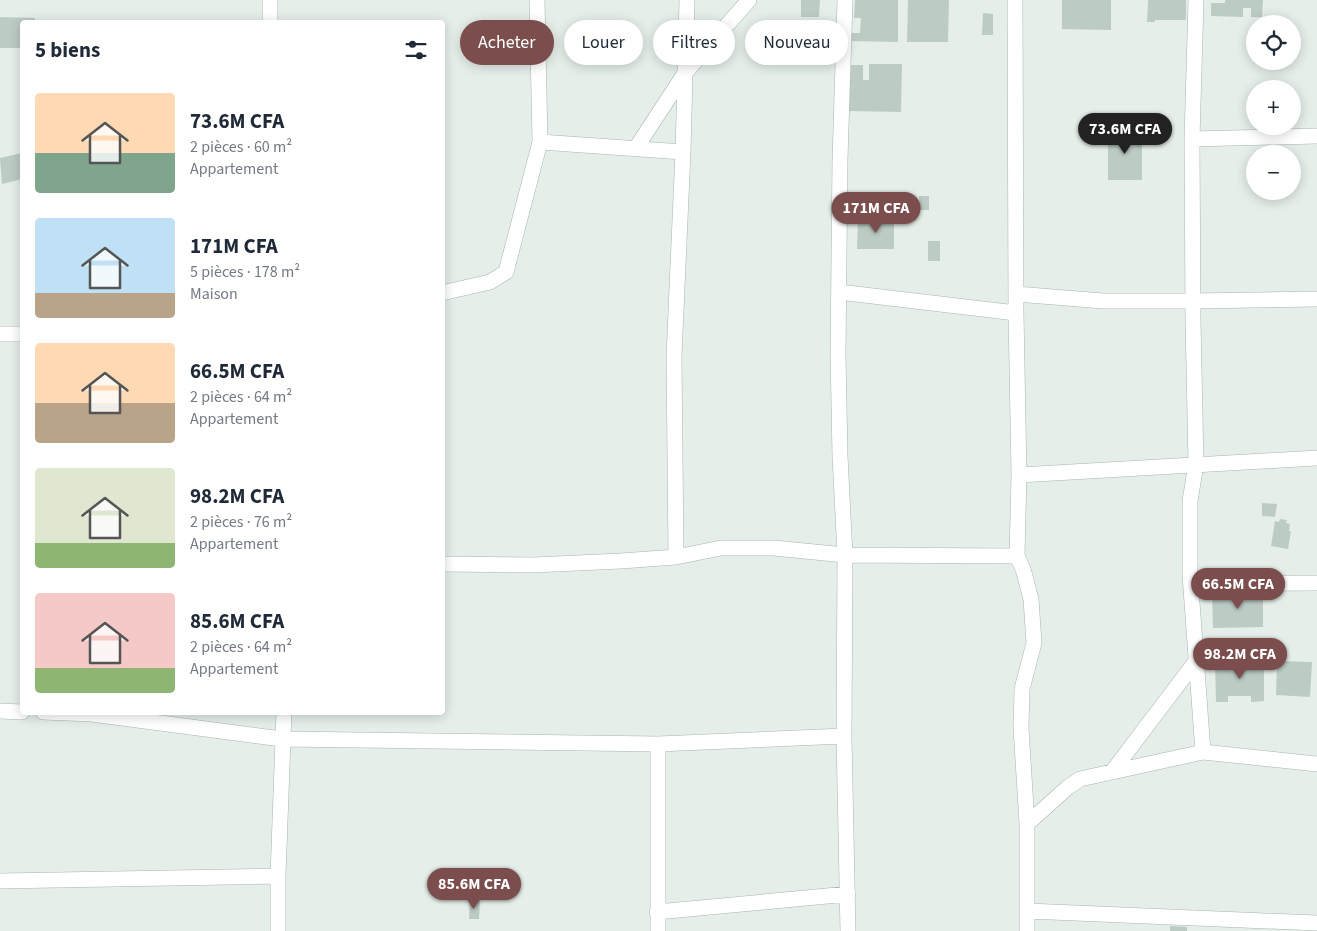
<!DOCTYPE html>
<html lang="fr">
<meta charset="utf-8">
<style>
body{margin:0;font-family:"Source Sans 3",sans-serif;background:#f6f6f7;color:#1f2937;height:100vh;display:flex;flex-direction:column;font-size:19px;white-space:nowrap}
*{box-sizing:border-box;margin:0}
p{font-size:16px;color:#747a83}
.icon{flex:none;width:28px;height:28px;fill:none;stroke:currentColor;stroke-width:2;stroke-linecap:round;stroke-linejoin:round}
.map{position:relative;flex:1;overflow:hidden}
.drawer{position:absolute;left:20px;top:20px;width:425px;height:695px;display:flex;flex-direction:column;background:#fff;border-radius:5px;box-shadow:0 2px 12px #0003}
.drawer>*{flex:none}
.top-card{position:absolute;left:460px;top:20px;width:475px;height:45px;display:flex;gap:10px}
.fabs{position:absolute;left:1246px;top:15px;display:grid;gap:10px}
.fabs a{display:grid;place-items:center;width:55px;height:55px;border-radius:50%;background:#fff;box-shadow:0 2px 12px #0003;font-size:25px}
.price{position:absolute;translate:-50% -42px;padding:0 11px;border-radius:18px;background:#7b4d4c;color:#fff;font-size:16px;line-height:32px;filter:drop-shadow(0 1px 2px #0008)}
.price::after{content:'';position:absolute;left:50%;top:30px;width:15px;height:11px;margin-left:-8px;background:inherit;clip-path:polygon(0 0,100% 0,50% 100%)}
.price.current{background:#222;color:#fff}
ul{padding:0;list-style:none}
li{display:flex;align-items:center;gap:15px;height:125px;padding:0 15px}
li span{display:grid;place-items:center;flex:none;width:140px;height:100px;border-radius:5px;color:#555}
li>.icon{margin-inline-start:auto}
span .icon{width:60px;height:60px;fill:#fffc;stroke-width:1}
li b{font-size:21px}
h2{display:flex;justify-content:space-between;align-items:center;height:60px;padding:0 15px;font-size:21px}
.pill{padding:0 18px;border-radius:22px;background:#fff;box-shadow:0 2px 12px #0003;font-size:18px;line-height:45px}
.pill.current{background:#7b4d4c;color:#fff}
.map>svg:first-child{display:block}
.building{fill:#bdcbc5}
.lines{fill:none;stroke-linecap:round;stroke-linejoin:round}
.minor-casing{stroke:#a8b6af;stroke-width:16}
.minor{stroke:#fff;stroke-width:15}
</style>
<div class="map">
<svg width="1317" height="931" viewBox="0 0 1317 931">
<rect width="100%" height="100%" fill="#e5eee9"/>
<path class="building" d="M801,0h19l-1,17h-18z
M855,0h43v42l-50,-1v-8h12l1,-15h-7z
M908,0h41l-1,42h-41z
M1062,0h49v30l-49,-1z
M1148,0h38v20h-31v2h-8z
M1225,0h38l-1,17h-11v-9h-8v9l-32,-1v-13h14z
M983,13l10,1v21h-11z
M0,17l35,1v4h-13v26h-22z
M801,50l25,1 -1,13 -24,-1z
M869,64h33l-1,48 -52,-1 1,-46h13v15h6z
M1108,129h32v16h2v35h-34z
M22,153v26l-20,5 -2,-26z
M861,195h24l-1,17h-14v-2l-9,-1z
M919,196h10v14h-9z
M858,218l36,1v30h-37z
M928,241h12v20h-12z
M1262,503l15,1 -2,13 -13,-1z
M1280,519l7,1 -1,3 4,1 -1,7h2l-3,18 -17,-3 4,-25 4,1z
M1263,592v35l-50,1 -1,-35z
M1264,661v40l-13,1v-6h-23v6h-12l-1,-40z
M1277,661l35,1 -2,35 -34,-2z
M470,900l10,1 -1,18h-10z
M1170,926l17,1v4h-17z"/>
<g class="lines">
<defs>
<path id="minor" d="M270,0v22
M845,0l-5,160 -2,194 2,102 5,99 -1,181 4,195
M1015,0l1,313 3,162 -2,81 6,13 8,30 3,44 -12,46 -1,39 6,96v107
M1196,0l-4,139 1,181 3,144 -6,37v74l13,177
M1192,139l125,-3
M540,142l143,10
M636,148l49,-75 64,-73
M839,292l177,21
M442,293l48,-11 16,-10 34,-130 -3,-142
M1016,294l87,7h90
M1193,301l124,-2
M0,334h22
M1019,475l298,-17
M676,557l-2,-201 9,-204 4,-152
M442,564l91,1 88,-4 55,-4 45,-9h53l71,7 172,1
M1191,584l126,-1
M0,711l22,1
M43,712l49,2 190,25 376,5 186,-8
M1112,772l84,-111
M1027,824l40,-36 13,-9 123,-27 114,12
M0,881l278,-5
M1027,911l290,12
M657,912l191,-18
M278,931v-55l6,-164
M658,931v-187"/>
</defs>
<use href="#minor" class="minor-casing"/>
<use href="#minor" class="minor"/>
</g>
</svg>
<div class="fabs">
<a><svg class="icon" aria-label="locate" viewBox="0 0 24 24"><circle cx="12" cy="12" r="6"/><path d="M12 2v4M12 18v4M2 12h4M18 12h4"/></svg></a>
<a>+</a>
<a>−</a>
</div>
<b class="price current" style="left:1125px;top:155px">73.6M CFA</b>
<b class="price" style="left:876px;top:234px">171M CFA</b>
<b class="price" style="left:1238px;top:610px">66.5M CFA</b>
<b class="price" style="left:1240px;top:680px">98.2M CFA</b>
<b class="price" style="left:474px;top:910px">85.6M CFA</b>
<div class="top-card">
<a class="pill current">Acheter</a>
<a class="pill">Louer</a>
<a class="pill">Filtres</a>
<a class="pill">Nouveau</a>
</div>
<section class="drawer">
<h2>5 biens<svg class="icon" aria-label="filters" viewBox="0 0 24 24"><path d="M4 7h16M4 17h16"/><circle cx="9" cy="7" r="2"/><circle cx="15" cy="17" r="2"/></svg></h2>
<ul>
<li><span style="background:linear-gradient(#ffd9b3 60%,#7fa58c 0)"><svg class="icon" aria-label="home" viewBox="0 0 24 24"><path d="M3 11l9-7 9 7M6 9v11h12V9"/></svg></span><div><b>73.6M CFA</b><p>2 pièces · 60 m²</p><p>Appartement</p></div></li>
<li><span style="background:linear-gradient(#bfe0f5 75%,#b9a48a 0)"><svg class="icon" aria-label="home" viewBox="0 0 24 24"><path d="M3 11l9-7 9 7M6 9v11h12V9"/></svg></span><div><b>171M CFA</b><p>5 pièces · 178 m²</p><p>Maison</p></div></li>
<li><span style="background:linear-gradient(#ffd9b3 60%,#b9a48a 0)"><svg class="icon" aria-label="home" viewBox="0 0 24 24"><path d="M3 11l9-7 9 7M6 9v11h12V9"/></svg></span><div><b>66.5M CFA</b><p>2 pièces · 64 m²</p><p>Appartement</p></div></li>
<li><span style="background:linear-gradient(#dfe7d0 75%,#8fb573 0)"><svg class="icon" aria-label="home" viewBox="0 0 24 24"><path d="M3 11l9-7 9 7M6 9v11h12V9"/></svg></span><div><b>98.2M CFA</b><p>2 pièces · 76 m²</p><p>Appartement</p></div></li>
<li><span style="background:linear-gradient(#f6c9c9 75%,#8fb573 0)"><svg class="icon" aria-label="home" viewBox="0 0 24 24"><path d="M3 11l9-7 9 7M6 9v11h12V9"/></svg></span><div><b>85.6M CFA</b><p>2 pièces · 64 m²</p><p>Appartement</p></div></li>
</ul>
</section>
</div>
